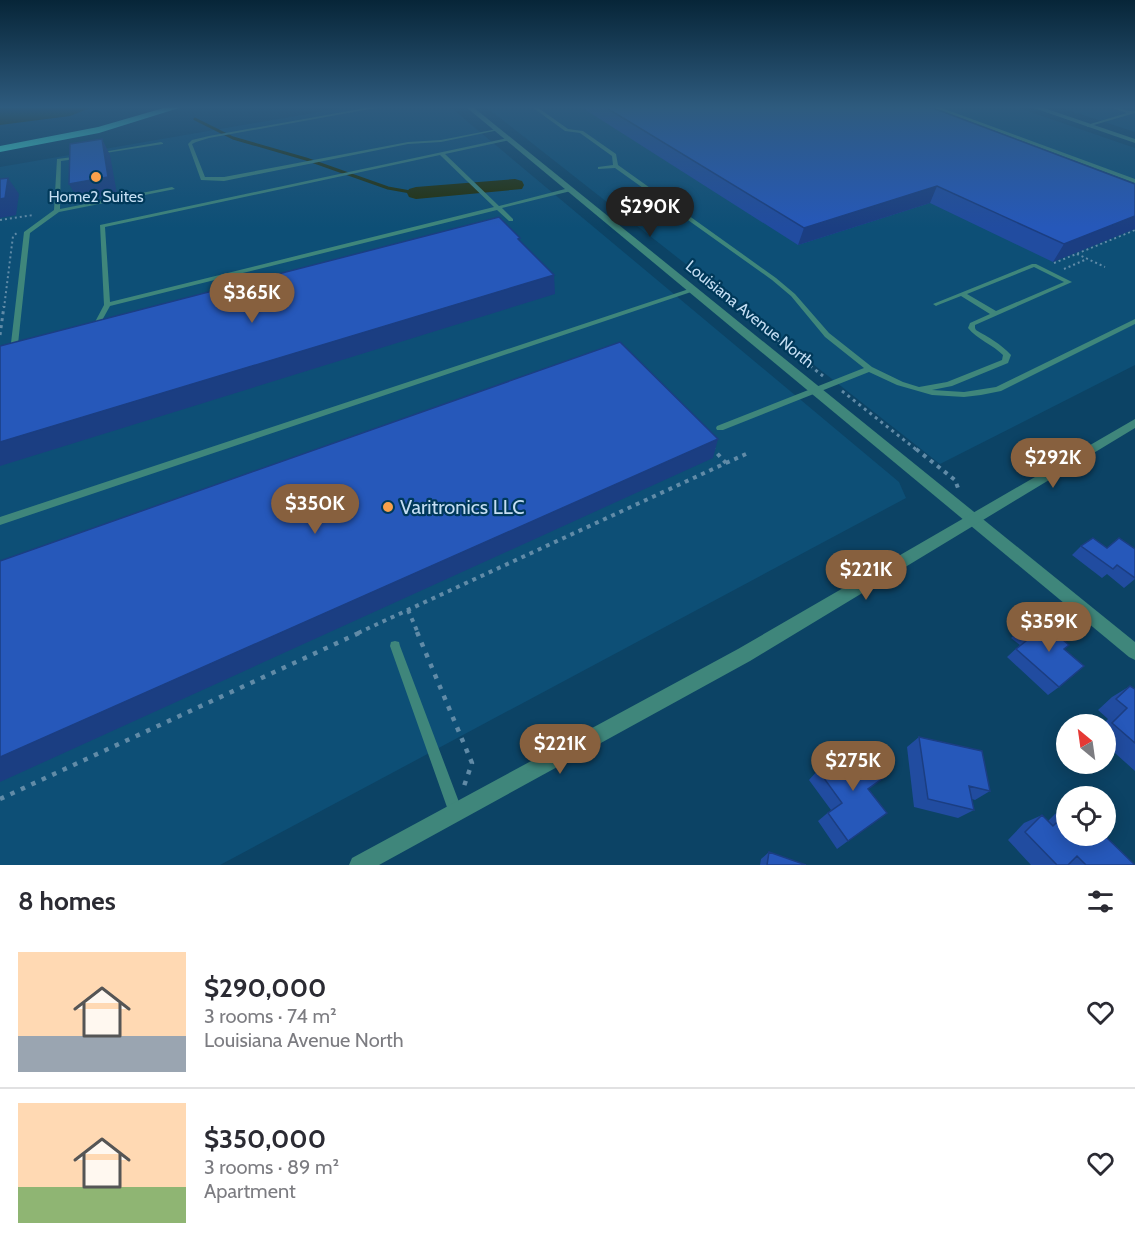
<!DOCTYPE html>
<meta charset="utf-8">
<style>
body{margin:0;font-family:Cabin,sans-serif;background:#f7f7f7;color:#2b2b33;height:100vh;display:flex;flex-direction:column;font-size:22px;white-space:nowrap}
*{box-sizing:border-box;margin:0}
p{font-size:20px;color:#7c7c81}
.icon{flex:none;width:33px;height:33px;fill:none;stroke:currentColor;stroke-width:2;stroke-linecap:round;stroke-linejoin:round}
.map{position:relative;height:865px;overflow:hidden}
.side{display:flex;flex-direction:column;background:#fff;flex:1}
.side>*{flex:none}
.needle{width:39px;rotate:331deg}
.controls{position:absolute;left:1056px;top:714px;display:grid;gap:12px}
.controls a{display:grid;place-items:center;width:60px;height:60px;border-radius:50%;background:#fff;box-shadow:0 3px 15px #0003;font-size:30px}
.price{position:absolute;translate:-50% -51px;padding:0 14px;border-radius:21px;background:#87603e;color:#fff;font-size:20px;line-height:39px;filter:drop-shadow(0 2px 3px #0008)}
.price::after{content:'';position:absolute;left:50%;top:36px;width:18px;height:14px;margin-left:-9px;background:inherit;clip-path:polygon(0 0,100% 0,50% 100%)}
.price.current{background:#222;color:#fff}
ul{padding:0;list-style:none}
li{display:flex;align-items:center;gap:18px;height:150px;padding:0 18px}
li+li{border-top:2px solid #e1e1e2}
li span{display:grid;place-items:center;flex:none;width:168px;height:120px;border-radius:0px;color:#555}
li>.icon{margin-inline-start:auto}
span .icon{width:72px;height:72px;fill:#fffc;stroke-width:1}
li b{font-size:26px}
h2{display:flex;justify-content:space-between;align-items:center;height:72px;padding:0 18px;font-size:26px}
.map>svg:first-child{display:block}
.built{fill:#0d4f76}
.water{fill:#232c01}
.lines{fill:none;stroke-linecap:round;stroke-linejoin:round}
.stream{stroke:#232c01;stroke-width:3}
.river{fill:#232c01;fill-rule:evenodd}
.path-far3{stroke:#618ba7;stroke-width:2;stroke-dasharray:2 3;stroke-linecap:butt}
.path-far2{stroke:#618ba7;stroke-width:3;stroke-dasharray:3 4;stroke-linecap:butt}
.path-far1{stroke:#618ba7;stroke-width:4;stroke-dasharray:4 5;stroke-linecap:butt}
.path{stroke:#618ba7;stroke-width:4.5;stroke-dasharray:4.5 7;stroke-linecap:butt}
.service{fill:#3f867b;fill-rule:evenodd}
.minor{fill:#3f867b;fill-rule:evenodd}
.tertiary{fill:#3f867b;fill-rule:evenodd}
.motorway{fill:#42dfca;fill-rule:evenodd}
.wall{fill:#214ca0}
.shaded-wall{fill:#1b3e82}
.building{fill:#2658ba;stroke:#1b3e82;stroke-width:1.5}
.poi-dot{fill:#f8a04b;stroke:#00395a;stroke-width:2}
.labels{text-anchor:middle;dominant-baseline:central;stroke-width:4.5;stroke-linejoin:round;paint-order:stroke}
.far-poi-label{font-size:16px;fill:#c4def3;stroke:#00395a}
.far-street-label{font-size:16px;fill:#c4def3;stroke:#00395a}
.poi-label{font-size:20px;fill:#c4def3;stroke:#00395a;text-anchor:start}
</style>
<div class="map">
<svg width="1135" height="865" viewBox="0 0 1135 865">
<rect width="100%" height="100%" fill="#0c4365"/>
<path class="built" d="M348,107h102l449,375 7,16 -686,367h-220v-698z
M486,107h530l119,41v217l-195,99z
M1059,107h76v25l-49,-16z"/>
<path class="water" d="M0,107h93l-23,9 -70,9z"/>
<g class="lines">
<path class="stream" d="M195,119l38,19 73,21 82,29 28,5"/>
<path class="river" d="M515,179l7,2 2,4 -2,4 -106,10 -7,-2 -2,-4 2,-4 7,-2z"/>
<path class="path-far3" d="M0,220l34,-5
M1077,254l28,13
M1054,263l81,-33
M1064,269l23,-10
M4,308l9,-72 4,-3"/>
<path class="path-far2" d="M755,322l68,54
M0,335l4,-29
M842,391l76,60
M712,448l3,3"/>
<path class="path-far1" d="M916,449l39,31 3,8
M726,463l20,-9
M408,610l10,23
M358,633l368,-170 -13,-14"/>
<path class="path" d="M417,632l55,131 -9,26
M0,799l361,-167"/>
<path class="service" d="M371,107h10l-172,31 -13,4 -4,2 13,33h19l184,-35 33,-2 56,-11 2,1 -58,12 -33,2 -184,37 -23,-1 -13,-36 4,-4 17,-4z
M532,107h5l31,22 15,2 33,23 2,11 158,113 19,16 34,39 43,34 31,15 16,5 28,-5 55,-22 1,-5c-10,-10 -26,-16 -35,-27l2,-5 20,-9 -29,-18 -23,9 -2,1 -3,-2 99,-40h4l36,18 -97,43v3l1,2c12,7 25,14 35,25l-3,8 -56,23 -20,4 32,2 32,-5 137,-67 2,-1v5l-134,67 -20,4 -17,2 -32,-2 -35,-10 -28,-13 -146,58h-6l-1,-2 1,-2 147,-58 -39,-31 -34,-41 -19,-16 -157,-112 -17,1v-2l15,-2 -1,-9 -32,-23 -15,-2zM1034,267l30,15 -68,29 -29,-17z
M932,107h7l196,72v4z
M1110,107c8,0 17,5 25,4v2l-48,14v-2l40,-12z
M508,138h2v2l-65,14 54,52 70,-18 2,1v2l-69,17 11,11v2h-4l-12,-11 -387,96 -10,18 -9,3 -3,-2 7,-3 9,-17 -4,-80zM440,155l54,52 -384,95 -5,-75z
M161,142l2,1v1l-64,10 -2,-1z
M81,156h2v2l-22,3 -1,48 112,-22 3,2 -116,23 -29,21 -12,111 -1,2 -17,4v-4l11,-3 13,-111 30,-22 3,-51z
M692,288l3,2 -1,1 -694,234v-8z
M395,641l4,1 1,4 62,164 -2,5 -5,2 -5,-2 -2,-5 -58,-164 1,-4z"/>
<path class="minor" d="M466,107h7l662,535v18l-6,-3z"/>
<path class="tertiary" d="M1031,107h10l94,32v4z
M1135,419v9l-385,233 -371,204h-30l3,-7 386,-209z"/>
<path class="motorway" d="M167,107h15l-83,26 -99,19v-6l98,-19z"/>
</g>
<path class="wall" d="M581,107h349l205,77 -82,78 -123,-59 -132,42z
M1081,546l54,3v30l-11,9 -17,-14 -5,4 -30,-23z
M1021,629l43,20 -5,38 -11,8 -41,-38 13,-12 -9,-7z
M1130,686l5,3v82l-29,-26v-21h-3l5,-5 -10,-9 14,-13z
M919,737l71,54 -15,9 -3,-1 2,11 -16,8 -44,-11 -7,-60z
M818,770l50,20 -20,51 -11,8 -19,-28 13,-11 -22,-30z
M1066,808v28l69,29h-104l-23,-25 16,-17 18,-8 6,6 7,-7z
M769,852l37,13h-46l1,-6z"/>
<path class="shaded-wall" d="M102,139l8,16 7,39 -38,7 -10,-17z
M8,178l11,16 -3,21 -16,3v-19z
M937,186l-7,17 -132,42 6,-17z
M1135,216v13l-82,33 11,-18z
M554,275l1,19 -555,172v-24z
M718,439l-5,19 -713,324v-25z"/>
<path class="building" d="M605,107h325l205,77v32l-71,28 -127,-58 -133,42z
M102,139l6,38 -39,7 1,-40z
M8,178l-3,20 -5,1v-20z
M499,217l21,21 -2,1 36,36 -554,167v-96z
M620,342l98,97 -718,318v-196z
M1093,538l14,10 12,-10 16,11v29l-18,-13 -4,4 -32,-23z
M1036,618l33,27 -5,4 20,17 -25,21 -43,-38 15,-12 -10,-8z
M1130,686l5,3v54l-23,-20 15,-15 -11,-9z
M919,737l63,14 8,40 -21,-5 5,24 -46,-11z
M856,745l27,33 -15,11 19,24 -39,28 -20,-28 14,-10 -24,-33z
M1066,813v23h39l30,29h-49l-9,-9 -9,9h-11l-32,-33 17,-17 11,11z
M769,852l37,13h-39z"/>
<linearGradient id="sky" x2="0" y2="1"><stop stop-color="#072538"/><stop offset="0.47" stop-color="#2e5b7e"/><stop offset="1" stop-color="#2e5b7e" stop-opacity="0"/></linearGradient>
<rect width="1135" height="228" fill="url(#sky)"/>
<g class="poi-dot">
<circle cx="96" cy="177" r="6"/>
<circle cx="388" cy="507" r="6"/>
</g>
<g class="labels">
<g class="far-poi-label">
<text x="96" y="196">Home2 Suites</text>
</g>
<g class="far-street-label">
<text transform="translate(750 314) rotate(39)">Louisiana Avenue North</text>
</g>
<g class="poi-label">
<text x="400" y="507">Varitronics LLC</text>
</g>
</g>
</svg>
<div class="controls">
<a><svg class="needle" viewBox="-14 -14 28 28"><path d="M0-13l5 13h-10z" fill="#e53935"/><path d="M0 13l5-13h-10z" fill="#7c7c81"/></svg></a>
<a><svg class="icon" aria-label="locate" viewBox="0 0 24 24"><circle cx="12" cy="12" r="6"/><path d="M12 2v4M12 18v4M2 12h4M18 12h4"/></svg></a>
</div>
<b class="price current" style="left:650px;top:238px">$290K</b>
<b class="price" style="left:252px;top:324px">$365K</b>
<b class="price" style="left:1053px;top:489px">$292K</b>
<b class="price" style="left:315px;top:535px">$350K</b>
<b class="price" style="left:866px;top:601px">$221K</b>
<b class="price" style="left:1049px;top:653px">$359K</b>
<b class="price" style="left:560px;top:775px">$221K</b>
<b class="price" style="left:853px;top:792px">$275K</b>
</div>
<section class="side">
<h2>8 homes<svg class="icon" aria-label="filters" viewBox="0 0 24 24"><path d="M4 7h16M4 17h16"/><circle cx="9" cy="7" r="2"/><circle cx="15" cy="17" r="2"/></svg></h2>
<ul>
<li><span style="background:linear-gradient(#ffd9b3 70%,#9aa5b1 0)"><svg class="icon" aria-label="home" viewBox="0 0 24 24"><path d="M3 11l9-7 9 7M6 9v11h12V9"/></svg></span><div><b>$290,000</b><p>3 rooms · 74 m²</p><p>Louisiana Avenue North</p></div><svg class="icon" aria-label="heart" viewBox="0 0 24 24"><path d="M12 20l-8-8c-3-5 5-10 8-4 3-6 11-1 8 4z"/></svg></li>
<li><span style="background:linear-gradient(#ffd9b3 70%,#8fb573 0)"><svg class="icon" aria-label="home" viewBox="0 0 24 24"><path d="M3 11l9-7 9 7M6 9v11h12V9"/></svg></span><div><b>$350,000</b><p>3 rooms · 89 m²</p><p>Apartment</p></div><svg class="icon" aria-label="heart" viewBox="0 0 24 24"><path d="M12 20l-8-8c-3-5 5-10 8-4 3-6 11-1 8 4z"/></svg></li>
</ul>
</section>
